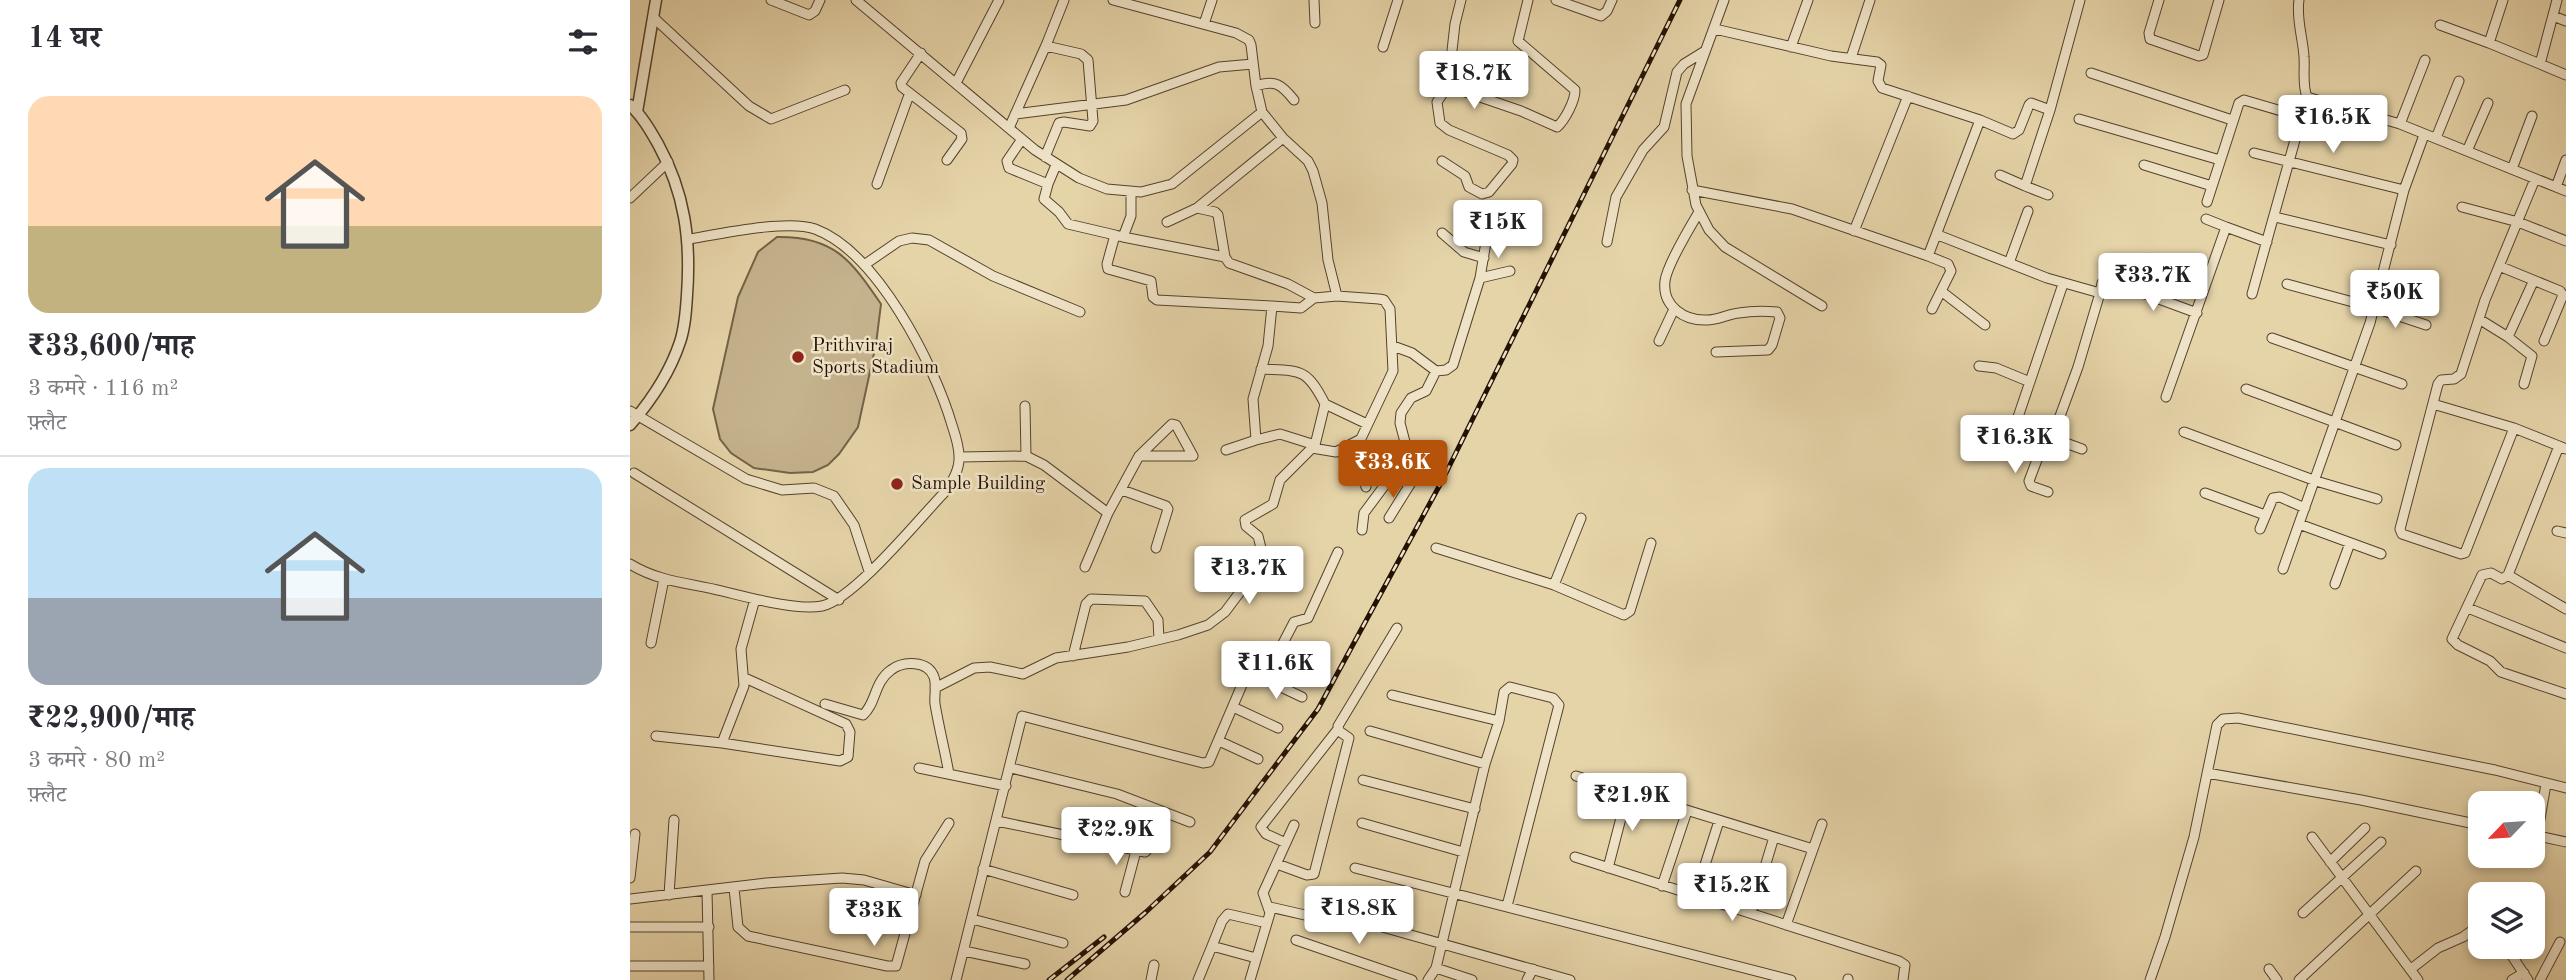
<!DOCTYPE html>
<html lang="hi">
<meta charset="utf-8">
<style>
body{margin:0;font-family:"Old Standard TT","Noto Serif Devanagari",serif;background:#f7f7f7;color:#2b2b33;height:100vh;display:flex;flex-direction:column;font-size:26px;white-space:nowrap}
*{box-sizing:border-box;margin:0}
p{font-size:23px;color:#7c7c81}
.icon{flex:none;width:38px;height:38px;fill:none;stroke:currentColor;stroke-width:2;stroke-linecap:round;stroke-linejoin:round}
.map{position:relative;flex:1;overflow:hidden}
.details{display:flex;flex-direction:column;background:#fff;width:630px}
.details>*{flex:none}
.needle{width:46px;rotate:245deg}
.fabs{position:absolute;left:1838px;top:791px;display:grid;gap:14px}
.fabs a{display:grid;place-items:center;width:77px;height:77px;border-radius:14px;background:#fff;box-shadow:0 4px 10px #0003;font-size:35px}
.price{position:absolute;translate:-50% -60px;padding:0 16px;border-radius:7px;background:#fff;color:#222;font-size:23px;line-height:46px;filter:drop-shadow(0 2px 4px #0008)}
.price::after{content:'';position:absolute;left:50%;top:42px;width:21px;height:16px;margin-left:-10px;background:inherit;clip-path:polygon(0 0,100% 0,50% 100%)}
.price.active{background:#b45309;color:#fff}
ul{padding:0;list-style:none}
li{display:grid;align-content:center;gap:14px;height:371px;padding:0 28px}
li+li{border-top:2px solid #e1e1e2}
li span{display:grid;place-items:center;height:217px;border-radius:21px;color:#555}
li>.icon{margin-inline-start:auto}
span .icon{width:126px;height:126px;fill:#fffc;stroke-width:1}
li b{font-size:30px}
h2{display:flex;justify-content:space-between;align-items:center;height:84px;padding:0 28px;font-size:30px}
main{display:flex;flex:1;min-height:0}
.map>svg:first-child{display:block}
.garden{fill:#c5b38d;stroke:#746248;stroke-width:2}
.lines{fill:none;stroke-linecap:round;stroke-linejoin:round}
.minor-casing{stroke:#54422c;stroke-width:11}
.tertiary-casing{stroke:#54422c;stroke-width:13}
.minor{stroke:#efe3c7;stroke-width:9}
.tertiary{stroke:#efe3c7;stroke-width:10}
.rail-casing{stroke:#231102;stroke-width:5}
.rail{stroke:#efe3c7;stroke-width:2.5;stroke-dasharray:8;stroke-linecap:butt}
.poi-dot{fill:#8f2418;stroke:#efe3c7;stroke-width:2.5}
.labels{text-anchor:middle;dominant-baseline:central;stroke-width:5;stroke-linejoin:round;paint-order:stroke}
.poi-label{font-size:19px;fill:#231102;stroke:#efe3c7;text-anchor:start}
</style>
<main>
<section class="details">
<h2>14 घर<svg class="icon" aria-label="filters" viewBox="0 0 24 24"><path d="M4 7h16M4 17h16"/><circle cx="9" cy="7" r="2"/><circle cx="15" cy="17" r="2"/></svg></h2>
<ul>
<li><span style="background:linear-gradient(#ffd9b3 60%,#c2b280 0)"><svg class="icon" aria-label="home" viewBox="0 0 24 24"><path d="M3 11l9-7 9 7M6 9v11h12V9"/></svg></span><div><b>₹33,600/माह</b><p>3 कमरे · 116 m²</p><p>फ़्लैट</p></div></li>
<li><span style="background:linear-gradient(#bfe0f5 60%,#9aa5b1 0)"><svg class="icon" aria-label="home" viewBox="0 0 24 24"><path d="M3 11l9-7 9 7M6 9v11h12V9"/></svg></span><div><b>₹22,900/माह</b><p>3 कमरे · 80 m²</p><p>फ़्लैट</p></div></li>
</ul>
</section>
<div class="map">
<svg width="1936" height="980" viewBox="0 0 1936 980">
<rect width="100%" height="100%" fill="#e6d4a9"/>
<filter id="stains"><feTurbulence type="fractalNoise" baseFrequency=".00286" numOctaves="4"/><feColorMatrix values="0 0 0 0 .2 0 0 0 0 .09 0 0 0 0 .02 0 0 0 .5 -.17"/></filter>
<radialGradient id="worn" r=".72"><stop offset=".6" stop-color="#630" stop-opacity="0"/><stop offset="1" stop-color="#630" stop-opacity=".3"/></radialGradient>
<path class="garden" d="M147,237c57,-1 74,23 104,67l-5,40 -18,83 -19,27 -11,11 -15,7 -23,1 -36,-5 -23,-15 -11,-14 -7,-30 25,-112 20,-45z"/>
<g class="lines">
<defs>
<path id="minor" d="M141,0l38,15 6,-4 5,-11
M226,0l179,150 44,28 28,11 34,3 31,-8 90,-72 21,26 25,23 5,10 9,32 6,57 9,36 42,3 5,1 6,9 3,62 -36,76 2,17 7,23
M483,0l123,33 13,7 2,5 5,41 6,26
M684,0l1,23
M831,0l-6,24 -7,62 73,25 36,16c8,-7 18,-26 18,-37l-57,-49 10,-41
M926,0l45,16 6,-5 5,-11
M1094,0l-38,104 1,52 9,49 13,25 16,17 97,59
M1529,0l-10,33 1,6 49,17 4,-1 16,-55
M1669,0c-3,19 4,38 5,57 1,13 -2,28 3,40l93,27 166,67
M1923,16l13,5
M24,18l95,88 22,13 74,-29
M574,24l8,-24
M1810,25l49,18 14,-43
M1859,43l51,21 17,-64
M753,47l15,-47
M1161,47l17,-47
M291,53l-20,30 1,4 59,46 1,6 -15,21
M1221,58l19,-58
M1910,64l26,11
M1461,73l141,47
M326,83l43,-83
M626,86c19,-7 26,-1 38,14
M385,114l111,-14 93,-33 34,-3
M1449,119l141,41
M1350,120l33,14 6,-4 10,-25 2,-2 19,7 30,-110
M1770,124l25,-64
M379,128l38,-85 17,-43
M1806,138l23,-57
M392,139l-15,22 2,7 39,16 8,-19
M1837,151l21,-48
M1624,153l150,37
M415,157l14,-34 5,-1 26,4 3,-5 -5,-61 -7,-6 -35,-8
M812,161l23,15 4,11 13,7 7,-2 23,-28 1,-4 -5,-5 -59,-25 -9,-7 -3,-21 11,-16
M1514,165l68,21
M1882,169l20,-53
M1370,175l25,11 25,-76
M247,184l32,-89
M418,184l-4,15 15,13 9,12 47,11
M1395,186l23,9
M1926,187l10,-27
M1062,190l100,19 136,47 52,-136 -98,-32 -4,-7 3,-16 -4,-3 -46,-6 -116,-27
M501,192v24l-8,21 -8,-2 -8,29 1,5 43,12 2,16 4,3 115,6
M0,198l38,-36
M1577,202l32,-99 5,-3 58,17
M1832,207l56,15 48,19
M567,208l18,4 3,3 7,42 4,6 59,21 26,14
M1069,212c-9,15 -32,53 -34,69 -3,25 19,40 42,39 11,0 21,-6 32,-7 12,-2 26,-2 38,-1l3,6 -8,27 -4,5 -52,2
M1645,217l116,28
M1576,219l20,8
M537,222l30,-14 86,-70
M1224,231l54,-135
M812,233l22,19 20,6
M1308,235l109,43 53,15 -22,74 -26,71 -31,-11 -4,-7 46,-136
M493,237l102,20
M977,242l9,-45 27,-47 21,-23 13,-55 7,-8 21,-13
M1298,256l20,8 3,7 -19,38
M1379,263l19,-52
M234,265l35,-24 13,-3 17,2 64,36 87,36
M1869,266l61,25 3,4 -19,46
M850,278l7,-42
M1657,284l88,24 51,17
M1311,291l44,34
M1470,293l2,-10 8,-2 87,32
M1622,294l55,-197
M1849,319l29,18 25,-55
M1878,337l24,19 -8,28
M1642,338l130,46
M1029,341l15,-32
M1349,366l17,2 34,14
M631,369c39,2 45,-2 64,35
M806,371l10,-1 7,-5 27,-87 30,-7
M1616,389l150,56
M1536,397l60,-170 41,15
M1803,404l81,24 45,18
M395,406l1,50
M0,411l116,68 36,11 32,-2 20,8 20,29 15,46
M1884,428l-49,125 -4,1 -59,-20 -2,-5 38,-145 3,-4 13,-1 7,-5 24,-74 50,-121
M1554,432l132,49 61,18
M1416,436l-17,45 2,5 17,6
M1422,438l30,11
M685,445l-35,-11 -24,6 -3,-41 15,-53 4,-40 29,2 13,-10 23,-2
M682,448l24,4 25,-13
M1936,449l-7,-3 -51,129 -6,4 -11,-6 -9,2 -30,64 6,6 32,16 11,11 65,22
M596,450l30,-10
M330,457l66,-1 18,9 64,48 31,-57 33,-32 4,1 17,31h-54
M4,473l205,127
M492,490l44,16 2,3 -12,39
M1575,493l60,22
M759,518l28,-45 -2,-4 -14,-8 4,-19 -5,-19 1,-10 10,-15 15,-7 10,-20 -24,-18 -19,-7
M1669,524l82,30
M1630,529l13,-31 7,-1 25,11
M732,530l2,-17 38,-51
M1927,531l9,2
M806,548l118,37 70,30 6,-4 21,-68
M0,564c29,18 60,19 92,27 25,6 75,20 100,15 32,-7 96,-86 121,-112 8,-10 17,-24 16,-38 0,-10 -4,-22 -7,-31 -18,-61 -75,-173 -137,-196 -27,-10 -96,5 -126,10
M455,567l23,-54
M1653,569l87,-246 34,-133 20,-55
M1878,575l58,34
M1705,584l15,-41
M924,585l27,-67
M1838,608l98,40
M21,643l13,-64
M443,656l13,-52 5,-5 54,2 13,19 1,19
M632,678l40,19
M305,688l39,-20 16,-1 33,7 33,-16 72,-11 50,-12 30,-10 17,-13 15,-20 21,-44 -3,-12 -12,-10 -1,-6 28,-16 7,-24 35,-35 10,-41 42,20
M762,695l107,26
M195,704l38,11c13,-11 11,-33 28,-45 12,-9 37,-10 43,7 3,8 0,19 1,27 4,24 10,47 14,70
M603,707l45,21
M740,731l115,33
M26,736l66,7 22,-57 -3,-37 14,-50
M589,741l39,18
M92,743l118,18 8,-4 2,-25 -4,-8 -101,-46
M289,768l87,18
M381,768l106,26 73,28
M1577,773l154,27 119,25
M946,776l237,73
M733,780l112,29
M367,821l148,31 4,-4 11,-36
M732,823l101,29
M1904,835l32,7
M1907,836l9,-52
M1682,837l106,143
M656,843l-20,-9 -5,-7 77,-98
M945,857l324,104 6,4 -2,15
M1700,862l35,-34
M647,864l30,11 7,-1 35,-136 -10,-7 -1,-5 59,-98
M725,868l436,112
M978,868l20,-77
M353,869l90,26
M0,878l5,-44
M1032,886l25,-75
M104,888l4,39 10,9 139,30h9l29,-105 24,-38
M77,891l2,89
M495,892l11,-41
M39,895l5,-75
M1065,896l24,-75
M0,899l136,-16 76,-5 22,2 52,15
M640,907l48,11
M703,913l237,67
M1121,913l23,-76
M1673,913l78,-71
M342,919l91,24
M1156,925l36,-101
M0,927h79
M666,940l116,40
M582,946l10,-25 6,-7 39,9
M1876,947l22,33
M334,951l61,13
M0,966h79
M806,968l49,-204 14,-43 5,-29 6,-5 43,11 6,7 -52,201
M1639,969l8,11
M1781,969l27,-21 25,-11 17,-12
M326,980l66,-264 181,47 6,-1 35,-82 4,-5 14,3 4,-2 28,-54 14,-4 30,-66
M521,980l3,-15
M568,980l14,-34 44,12
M620,980l20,-67 -7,-20 31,-68
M798,980l8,-12 36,12
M897,980l6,-11
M1218,980v-1
M1520,980l15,-43 29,-100 23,-112 6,-6 15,-1 257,52 71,18
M1669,980l117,-109
M1882,980l12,-7
M1910,980l20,-38"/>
<path id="tertiary" d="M0,105c12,11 20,25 28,39 27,49 33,96 29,151 -1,16 -2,32 -7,47 -10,30 -30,60 -50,83
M7,112l19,-112"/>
</defs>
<use href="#minor" class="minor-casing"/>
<use href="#tertiary" class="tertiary-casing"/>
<use href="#minor" class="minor"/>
<use href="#tertiary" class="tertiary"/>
<defs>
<path id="rail" d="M419,980l55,-43
M437,980l79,-68 64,-60 108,-143 124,-228 238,-481"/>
</defs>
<use href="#rail" class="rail-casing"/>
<use href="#rail" class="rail"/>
</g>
<g class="poi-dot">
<circle cx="168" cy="357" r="7"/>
<circle cx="267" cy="484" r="7"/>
</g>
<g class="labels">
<g class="poi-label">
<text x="182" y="346">Prithviraj<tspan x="182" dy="22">Sports Stadium</tspan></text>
<text x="281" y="484">Sample Building</text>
</g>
</g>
<rect width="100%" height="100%" filter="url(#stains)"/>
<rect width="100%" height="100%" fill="url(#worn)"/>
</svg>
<div class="fabs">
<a><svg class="needle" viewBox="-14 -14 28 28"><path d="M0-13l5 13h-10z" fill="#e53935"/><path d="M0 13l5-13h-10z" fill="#7c7c81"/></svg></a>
<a><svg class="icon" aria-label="layers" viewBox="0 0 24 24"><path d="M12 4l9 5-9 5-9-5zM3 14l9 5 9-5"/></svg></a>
</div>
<b class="price" style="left:844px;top:111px">₹18.7K</b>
<b class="price" style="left:1703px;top:155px">₹16.5K</b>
<b class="price" style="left:868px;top:260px">₹15K</b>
<b class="price" style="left:1523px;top:313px">₹33.7K</b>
<b class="price" style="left:1765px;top:330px">₹50K</b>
<b class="price" style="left:1385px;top:475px">₹16.3K</b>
<b class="price active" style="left:763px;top:500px">₹33.6K</b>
<b class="price" style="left:619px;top:606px">₹13.7K</b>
<b class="price" style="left:646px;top:701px">₹11.6K</b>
<b class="price" style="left:1002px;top:833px">₹21.9K</b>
<b class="price" style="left:486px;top:867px">₹22.9K</b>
<b class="price" style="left:1102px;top:923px">₹15.2K</b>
<b class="price" style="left:729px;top:946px">₹18.8K</b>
<b class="price" style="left:244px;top:948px">₹33K</b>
</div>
</main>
